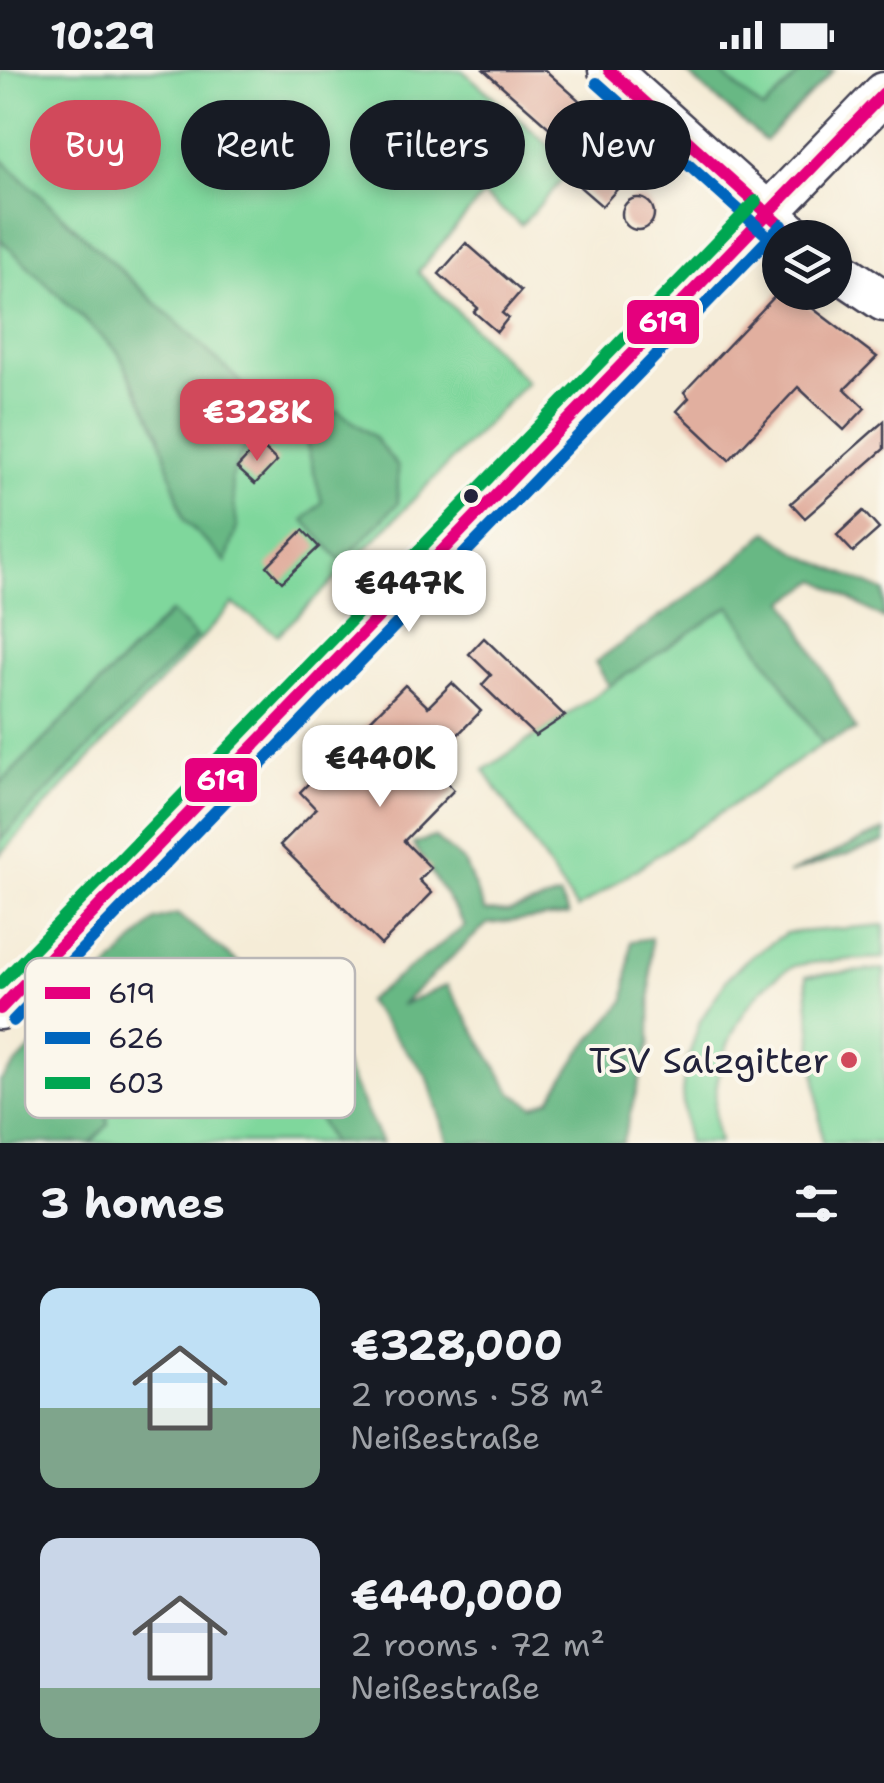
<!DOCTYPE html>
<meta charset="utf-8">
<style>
body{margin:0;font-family:"Shantell Sans",sans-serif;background:#20242c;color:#f1f3f6;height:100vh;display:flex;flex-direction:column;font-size:38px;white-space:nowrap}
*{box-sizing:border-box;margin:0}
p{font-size:32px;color:#9ea1a6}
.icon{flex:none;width:55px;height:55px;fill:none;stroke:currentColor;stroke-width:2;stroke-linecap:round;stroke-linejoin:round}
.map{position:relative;height:1073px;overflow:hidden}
.panel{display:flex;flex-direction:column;background:#171b24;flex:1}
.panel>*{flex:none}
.top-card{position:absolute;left:30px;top:30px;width:825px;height:90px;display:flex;gap:20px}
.buttons{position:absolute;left:762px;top:150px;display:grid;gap:20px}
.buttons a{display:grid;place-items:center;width:90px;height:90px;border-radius:50%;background:#171b24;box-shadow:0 5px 15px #0003;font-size:50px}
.price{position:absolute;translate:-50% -85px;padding:0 22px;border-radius:20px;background:#fff;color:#222;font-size:32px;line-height:65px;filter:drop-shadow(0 2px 5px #0008)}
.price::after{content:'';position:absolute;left:50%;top:60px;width:30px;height:22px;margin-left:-15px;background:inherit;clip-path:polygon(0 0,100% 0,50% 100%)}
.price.current{background:#d1495b;color:#fff}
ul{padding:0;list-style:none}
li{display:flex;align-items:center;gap:30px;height:250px;padding:0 40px}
li span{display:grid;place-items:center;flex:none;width:280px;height:200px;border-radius:20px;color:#555}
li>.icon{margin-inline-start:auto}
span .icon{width:120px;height:120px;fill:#fffc;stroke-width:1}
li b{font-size:42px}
h2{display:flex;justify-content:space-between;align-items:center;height:120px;padding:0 40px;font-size:42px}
.tag{padding:0 35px;border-radius:45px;background:#171b24;box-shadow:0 5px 15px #0003;font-size:35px;line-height:90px}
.tag.current{background:#d1495b;color:#fff}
.status{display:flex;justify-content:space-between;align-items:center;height:70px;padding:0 50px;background:#171b24;direction:ltr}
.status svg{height:28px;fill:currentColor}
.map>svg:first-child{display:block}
.green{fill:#7fd79c;stroke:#507c6c;stroke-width:2.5;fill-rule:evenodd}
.forest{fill:#67b884;stroke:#446d60;stroke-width:2.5}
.building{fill:#e1af9f}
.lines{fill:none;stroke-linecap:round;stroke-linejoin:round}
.tertiary-casing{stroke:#424052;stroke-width:45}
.tertiary{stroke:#fff;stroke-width:40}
.bus-1-casing{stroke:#fbf7ec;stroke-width:20}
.bus-2-casing{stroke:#fbf7ec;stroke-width:20}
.bus-3-casing{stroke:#fbf7ec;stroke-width:20}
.bus-1{stroke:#e5007d;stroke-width:12}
.bus-2{stroke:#0065bd;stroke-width:12}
.bus-3{stroke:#00a651;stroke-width:12}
.bus-dot{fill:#22223b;stroke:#fbf7ec;stroke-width:4}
.poi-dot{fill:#d1495b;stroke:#fbf7ec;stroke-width:4}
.labels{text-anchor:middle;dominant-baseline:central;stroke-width:8;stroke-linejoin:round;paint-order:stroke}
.poi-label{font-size:35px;fill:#22223b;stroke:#fbf7ec;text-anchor:end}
.key{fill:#fbf7ec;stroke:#bab7b7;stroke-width:2.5}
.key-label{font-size:28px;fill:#22223b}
.line-badge{stroke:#fbf7ec;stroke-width:4}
.badge-label{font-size:28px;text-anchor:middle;font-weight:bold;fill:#fff}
</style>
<div class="status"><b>10:29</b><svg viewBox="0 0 49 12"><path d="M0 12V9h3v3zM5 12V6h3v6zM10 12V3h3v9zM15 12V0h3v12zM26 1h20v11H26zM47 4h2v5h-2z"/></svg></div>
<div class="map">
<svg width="884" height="1073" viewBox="0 0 884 1073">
<rect width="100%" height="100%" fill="#fbf7ec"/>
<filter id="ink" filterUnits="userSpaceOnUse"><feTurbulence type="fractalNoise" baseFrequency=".01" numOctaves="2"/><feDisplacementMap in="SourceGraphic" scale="20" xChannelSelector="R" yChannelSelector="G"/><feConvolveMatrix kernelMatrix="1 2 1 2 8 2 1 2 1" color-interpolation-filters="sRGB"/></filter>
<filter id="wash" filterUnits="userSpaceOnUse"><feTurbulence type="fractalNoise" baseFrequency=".0048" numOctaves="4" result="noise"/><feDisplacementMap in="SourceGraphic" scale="40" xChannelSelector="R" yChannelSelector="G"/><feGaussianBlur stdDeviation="2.25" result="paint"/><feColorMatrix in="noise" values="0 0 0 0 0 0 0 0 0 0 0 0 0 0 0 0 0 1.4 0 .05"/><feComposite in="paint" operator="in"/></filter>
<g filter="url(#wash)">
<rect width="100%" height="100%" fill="#f5ecd7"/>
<path class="green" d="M0,0h462l89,77 12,-14 24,20 -66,72 -38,-30 -65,77 109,110 -169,175 -80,78 -45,-31 -233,251v-15l196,-203 -26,-25 -170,172v-545l118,113 41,81 25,87 53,7 -7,-49 12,-25 33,-39 -275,-256zM322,433l20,59 -37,-42z
M717,0h86l-40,40z
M730,535l93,139 -246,165 -93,-139z
M884,855v33c-19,1 -79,3 -92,9 -57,29 -89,117 -73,176h-32l-5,-50 3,-25 15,-47 27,-42 18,-18 41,-28z
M884,899v174h-62l-16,-167z
M292,994l39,79h-241l18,-18 -5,-55z"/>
<path class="forest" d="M683,0h34l46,40 40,-40h31l-69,71z
M0,88l275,256 -33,39 -11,25 6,49 -11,35 -42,-42 -25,-87 -41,-81 -118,-113z
M338,341l35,25 25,31v36l-56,59 -38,-42 18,-18 -17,-64 7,-17z
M768,461l31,23 85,37v28l-66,-39 -32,21 70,129 -33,14 -93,-138 -121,80 -14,-24 128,-90z
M171,542l25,25 -196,203v-56z
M884,760v12l-96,32z
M434,767l30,25 21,49 24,1 50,-16 10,19 -82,9 -86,81 46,-20 65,108 22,13 16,-7 31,-48 44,-50 6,-60 20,-3 -1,104 -28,101h-174l-21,-67 -61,-75 99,-75 -52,-82z
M177,844l154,123 51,106h-51l-39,-79 -188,6 4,55 -18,18h-90v-62l155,-161z"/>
<g id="blocks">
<path class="building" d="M484,0h61l35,31 -27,30z
M606,88l21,20 -25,28 -22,-19z
M622 144a16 16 0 1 1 32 0a16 16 0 1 1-32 0Z
M466,173l55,48 -19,22 6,5 -11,14 -23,-20 4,-4 -39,-34z
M779,222h12l86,65 -32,32 20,19 -21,22 -46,-43 -69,73 -52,-49 12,-13 -5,-6z
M884,351v28l-79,69 -14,-15z
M259,374l18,17 -22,23 -18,-16z
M863,441l16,18 -26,23 -16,-17z
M303,460l16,17 -37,35 -15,-16z
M484,568l81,78 -30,20 -53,-51 9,-10 -22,-21z
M452,613l29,28 -52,53 25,26 -50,51 27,27 -12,12 13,13 -51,52 -101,-100 36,-36 -16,-17 105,-107 23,22z"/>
</g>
</g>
<g filter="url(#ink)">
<use href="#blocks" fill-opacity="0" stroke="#424052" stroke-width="2.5"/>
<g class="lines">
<defs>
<path id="tertiary" d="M609,0l187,168
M835,198l49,33
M0,939l884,-916"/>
</defs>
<use href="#tertiary" class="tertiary-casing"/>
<use href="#tertiary" class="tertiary"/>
<defs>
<path id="bus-1" d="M609,0l186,168
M0,939l884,-916"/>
<path id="bus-2" d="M597,13l183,164
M13,951l769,-796"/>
<path id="bus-3" d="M0,914l756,-783"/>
</defs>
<use href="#bus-1" class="bus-1-casing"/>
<use href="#bus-2" class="bus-2-casing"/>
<use href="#bus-3" class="bus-3-casing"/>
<use href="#bus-1" class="bus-1"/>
<use href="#bus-2" class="bus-2"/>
<use href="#bus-3" class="bus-3"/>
</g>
</g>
<circle class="bus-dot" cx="471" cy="426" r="9"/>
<circle class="poi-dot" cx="849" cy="990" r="10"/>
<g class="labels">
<g class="poi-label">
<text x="829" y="990">TSV Salzgitter</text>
</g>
</g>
<rect x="25" y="888" width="330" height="160" rx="15" class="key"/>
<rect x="45" y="917" width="45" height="12" fill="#e5007d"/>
<rect x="45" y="962" width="45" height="12" fill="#0065bd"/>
<rect x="45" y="1007" width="45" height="12" fill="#00a651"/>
<g class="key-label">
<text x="108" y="933">619</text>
<text x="108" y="978">626</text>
<text x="108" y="1023">603</text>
</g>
<g class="line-badge">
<rect x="625" y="228" width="76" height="48" rx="10" fill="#e5007d"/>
<rect x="183" y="686" width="76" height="48" rx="10" fill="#e5007d"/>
</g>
<g class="badge-label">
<text x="663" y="262">619</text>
<text x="221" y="720">619</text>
</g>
</svg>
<div class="buttons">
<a><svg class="icon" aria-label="layers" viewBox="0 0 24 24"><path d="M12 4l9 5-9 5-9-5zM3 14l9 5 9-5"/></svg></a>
</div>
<b class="price current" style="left:257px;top:394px">€328K</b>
<b class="price" style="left:409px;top:565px">€447K</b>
<b class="price" style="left:380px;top:740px">€440K</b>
<div class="top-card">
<a class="tag current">Buy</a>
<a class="tag">Rent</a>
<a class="tag">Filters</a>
<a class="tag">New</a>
</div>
</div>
<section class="panel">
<h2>3 homes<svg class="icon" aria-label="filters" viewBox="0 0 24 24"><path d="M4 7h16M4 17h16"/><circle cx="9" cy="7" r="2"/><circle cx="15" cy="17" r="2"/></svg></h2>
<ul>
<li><span style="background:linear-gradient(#bfe0f5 60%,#7fa58c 0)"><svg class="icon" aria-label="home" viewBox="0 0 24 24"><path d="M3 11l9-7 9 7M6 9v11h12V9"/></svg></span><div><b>€328,000</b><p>2 rooms · 58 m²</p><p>Neißestraße</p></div></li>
<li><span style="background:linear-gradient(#c9d6e8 75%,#7fa58c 0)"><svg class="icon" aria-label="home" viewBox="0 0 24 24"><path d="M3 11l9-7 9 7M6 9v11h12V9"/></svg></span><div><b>€440,000</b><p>2 rooms · 72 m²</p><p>Neißestraße</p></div></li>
</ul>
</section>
